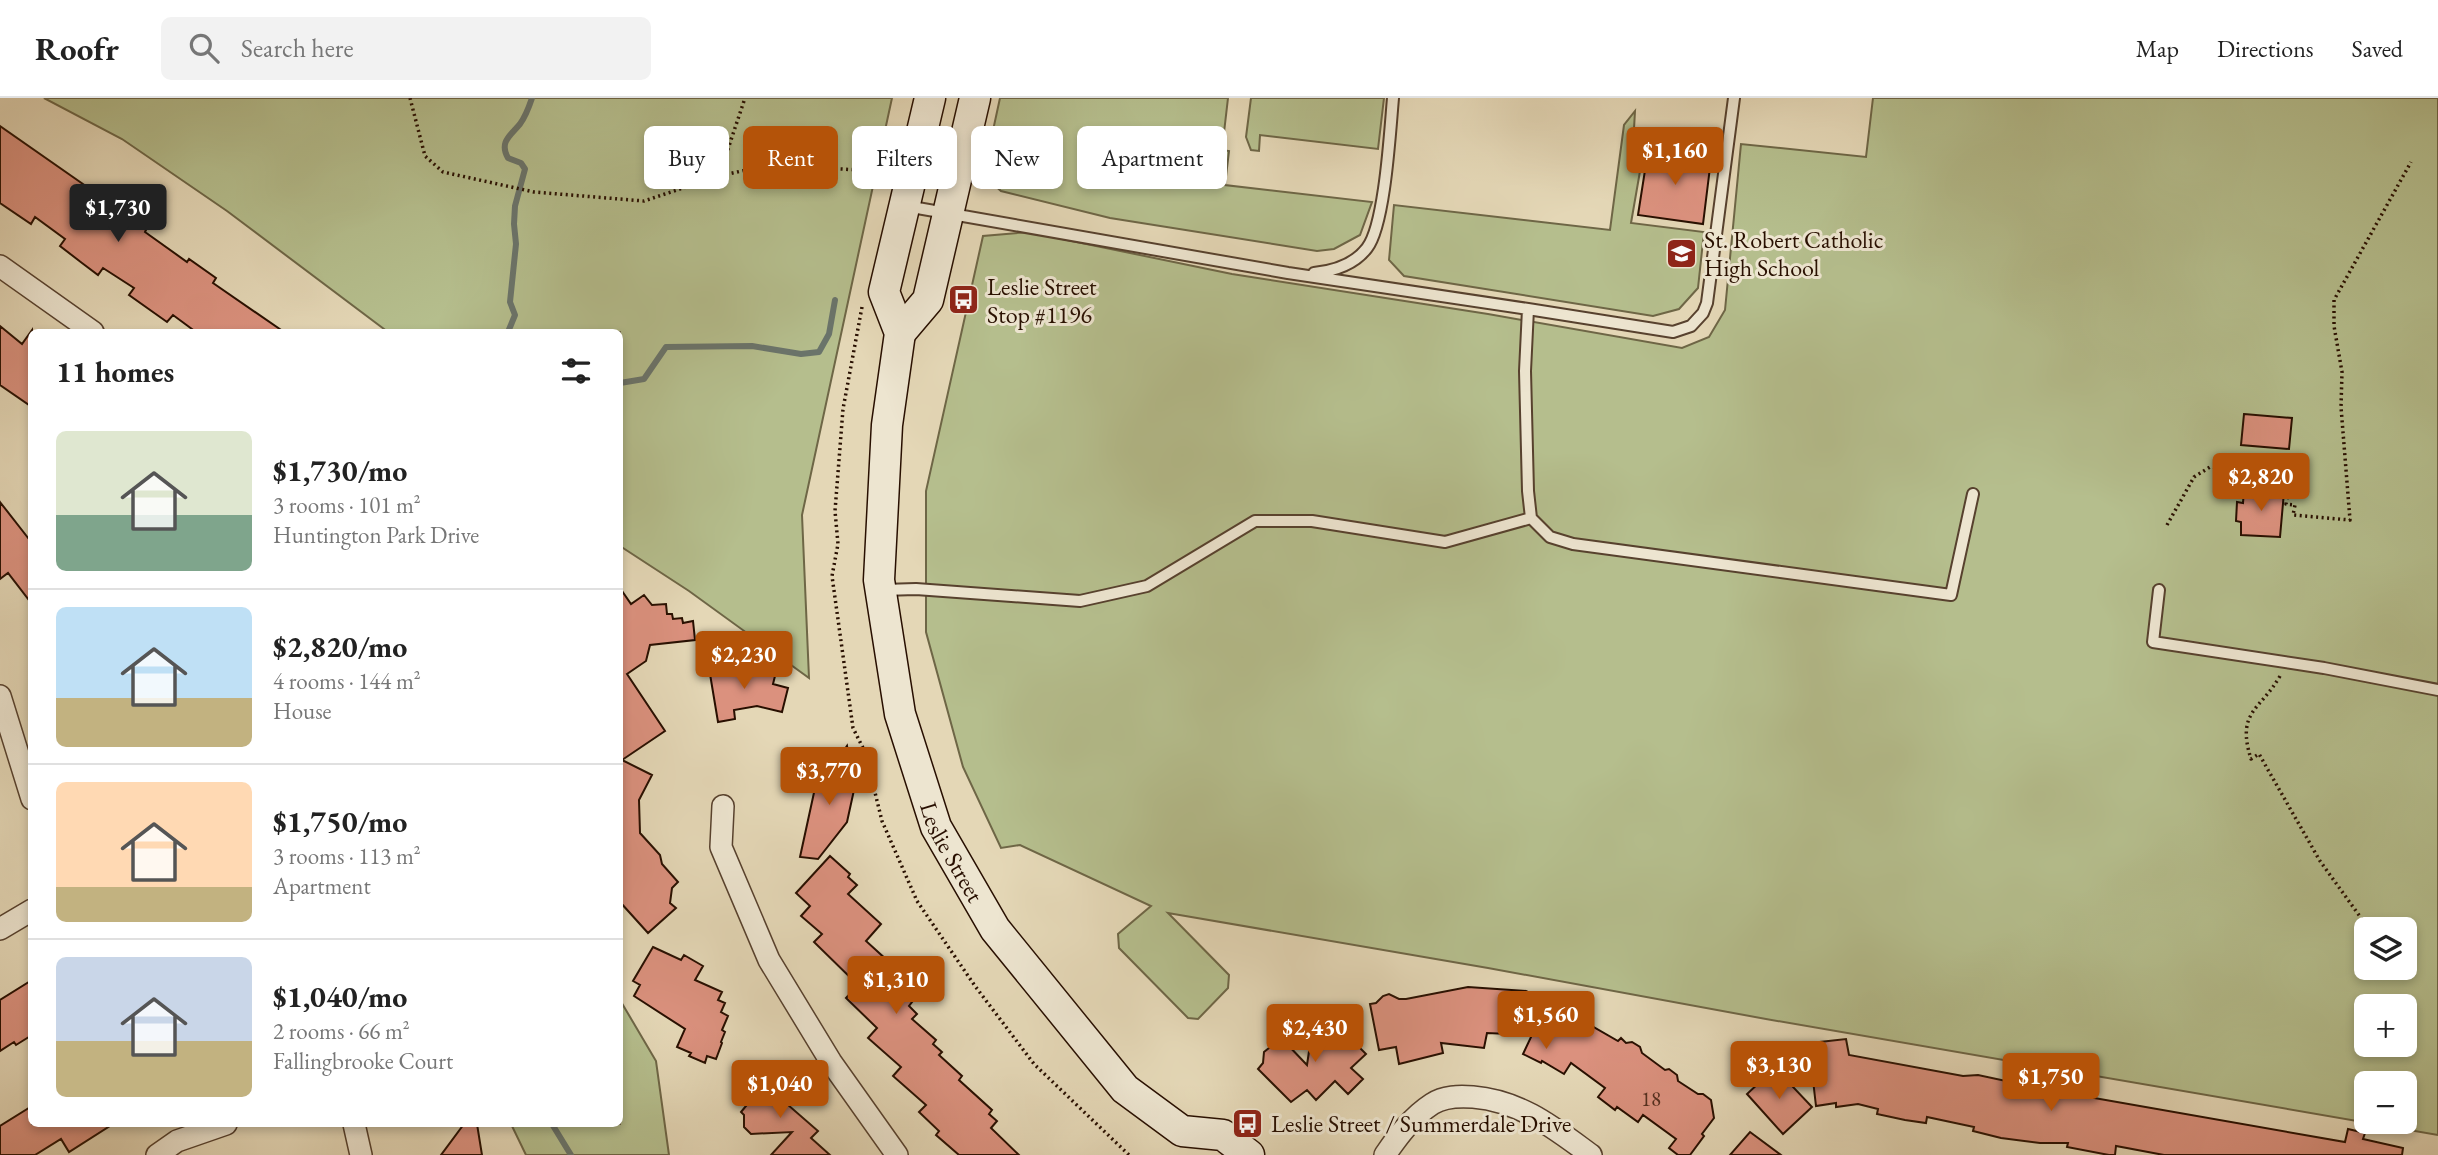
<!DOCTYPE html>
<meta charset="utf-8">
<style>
body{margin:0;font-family:"EB Garamond",serif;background:#f2f2f2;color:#222;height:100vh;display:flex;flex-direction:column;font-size:26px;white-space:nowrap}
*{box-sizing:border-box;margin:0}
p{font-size:23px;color:#767676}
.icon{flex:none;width:38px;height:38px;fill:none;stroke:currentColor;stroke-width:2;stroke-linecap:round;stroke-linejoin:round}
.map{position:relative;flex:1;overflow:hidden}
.side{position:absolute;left:28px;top:231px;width:595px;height:798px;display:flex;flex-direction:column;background:#fff;border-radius:10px;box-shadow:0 4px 10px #0003}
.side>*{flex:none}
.hud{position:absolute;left:644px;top:28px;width:665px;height:63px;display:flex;gap:14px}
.fabs{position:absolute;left:2354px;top:819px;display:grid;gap:14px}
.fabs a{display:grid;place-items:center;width:63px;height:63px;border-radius:10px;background:#fff;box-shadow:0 4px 10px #0003;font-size:35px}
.price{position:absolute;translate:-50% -60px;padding:0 16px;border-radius:7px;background:#b45309;color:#fff;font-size:23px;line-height:46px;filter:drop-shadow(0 2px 4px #0008)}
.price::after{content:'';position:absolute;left:50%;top:42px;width:21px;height:16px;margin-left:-10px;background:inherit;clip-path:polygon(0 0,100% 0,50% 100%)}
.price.on{background:#222;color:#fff}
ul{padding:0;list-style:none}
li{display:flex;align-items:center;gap:21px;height:175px;padding:0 28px}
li+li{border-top:2px solid #e0e0e0}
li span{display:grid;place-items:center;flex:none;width:196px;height:140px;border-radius:10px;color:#555}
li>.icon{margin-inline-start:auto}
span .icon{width:84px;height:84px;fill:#fffc;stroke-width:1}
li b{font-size:30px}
h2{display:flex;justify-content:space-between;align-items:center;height:84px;padding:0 28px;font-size:30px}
.pill{padding:0 24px;border-radius:10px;background:#fff;box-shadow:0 4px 10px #0003;font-size:24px;line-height:63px}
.pill.on{background:#b45309;color:#fff}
header{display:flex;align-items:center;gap:42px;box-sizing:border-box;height:98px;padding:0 35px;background:#fff;border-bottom:2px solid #e0e0e0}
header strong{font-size:33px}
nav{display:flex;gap:38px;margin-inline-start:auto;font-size:24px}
.search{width:490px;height:63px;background:#f2f2f2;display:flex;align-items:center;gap:18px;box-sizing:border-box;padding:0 24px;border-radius:10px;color:#767676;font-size:26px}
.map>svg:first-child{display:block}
.green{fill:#b5be8d;stroke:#6e6646;stroke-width:2;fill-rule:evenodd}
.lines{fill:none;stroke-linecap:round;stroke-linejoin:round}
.stream{stroke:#6a746b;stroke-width:6}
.building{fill:#db917e;stroke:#280f00;stroke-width:2}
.lane-casing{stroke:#57412e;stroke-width:14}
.street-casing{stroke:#57412e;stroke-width:24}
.secondary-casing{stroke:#280f00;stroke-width:33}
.path{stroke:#280f00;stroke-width:3.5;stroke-dasharray:2 3.5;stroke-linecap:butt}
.lane{stroke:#ede5d0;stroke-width:10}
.street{stroke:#ede5d0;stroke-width:21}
.secondary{stroke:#ede5d0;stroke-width:30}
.labels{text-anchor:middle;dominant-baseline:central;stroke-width:6;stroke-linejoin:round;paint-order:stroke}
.number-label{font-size:21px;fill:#553020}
.poi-label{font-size:24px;fill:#280f00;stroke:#ede5d0;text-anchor:start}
.street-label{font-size:24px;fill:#280f00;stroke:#ede5d0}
</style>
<header>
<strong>Roofr</strong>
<div class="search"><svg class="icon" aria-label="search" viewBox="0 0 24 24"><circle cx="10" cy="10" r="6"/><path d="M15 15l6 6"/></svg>Search here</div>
<nav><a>Map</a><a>Directions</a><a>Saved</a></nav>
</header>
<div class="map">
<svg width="2438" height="1057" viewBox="0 0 2438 1057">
<rect width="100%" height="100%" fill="#e4d7b6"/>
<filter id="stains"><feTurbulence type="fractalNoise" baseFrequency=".00286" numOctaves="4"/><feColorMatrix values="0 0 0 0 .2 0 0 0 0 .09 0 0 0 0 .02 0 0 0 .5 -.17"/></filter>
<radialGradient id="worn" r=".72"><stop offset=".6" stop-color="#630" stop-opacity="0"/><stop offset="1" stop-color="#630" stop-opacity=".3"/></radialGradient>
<path class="green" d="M44,0h848l-90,417 7,163 -120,-87 -69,-45v-214h-232l-161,-121 -105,-72z
M1000,0h228l-6,52 7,1 -4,34 147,17 -12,33 -26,14 -17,2 -207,-33 -109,-27 -11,-10 6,-9 -9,-14z
M1251,0h133l-6,51 -118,-14 -1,16 -8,-1 -5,-13z
M1873,0h565v1037l-672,-116 -278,-51 -320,-55 61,62 -1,13 -30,31 -10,-1 -69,-70 -1,-14 33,-28 -131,-61 -19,3 -38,-81 -37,-135v-141l57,-255 45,-4 204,42 256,40 194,34 27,-11 16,-27 16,-166 125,13zM2366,831h38v39h-38zM2366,908h38v39h-38zM2366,985h38v39h-38z
M1635,13l-1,18 13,2 -16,92 73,9 -6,56 -19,21 -26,7 -249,-40 -15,-16 5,-55 216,25 14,-105z
M620,902l36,61 13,94h-143l-15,-31h109z"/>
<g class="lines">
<path class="stream" d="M508,234l7,-17 -5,-13 6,-58 -2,-20 1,-18 10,-37 -4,-6 -13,-5c-9,-16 2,-22 12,-34 5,-7 9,-17 12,-26
M620,285l24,-4 22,-32 86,-1 49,8 18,-2 10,-18 6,-34
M552,1026l19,31"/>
</g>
<path class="building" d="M0,28l113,79 33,25 -1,2 42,30 2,-3 27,19 -3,5 71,49h-88l-23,-17 -6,7 -38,-27 5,-7 -31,-20 -5,7 -16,-12 -22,-17 5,-7 -30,-22 -4,7 -31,-21z
M1648,53l63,8 -8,65 -65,-9z
M0,228l22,18 10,-14v77l-32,-22z
M2244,316l48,4 -3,31 -48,-4z
M2244,391l40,3 -4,45 -39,-2v-13l-5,-1 1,-19 6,1z
M0,404l32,41v61l-24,-31 -8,6z
M620,490l11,16 13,-9 8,10 14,-1 1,10h5l1,5 9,-1 1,5 10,-2 2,19 -45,5 -4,16 -19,13 38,57 -43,29 30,15 -13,25 1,33 20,22 2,9 16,18 -6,6 -2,15 6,5 -28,25 -28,-31z
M746,564l2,14 28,-4 -3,12 15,4 -6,24 -25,-6 -23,4 1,9 -17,3 -9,-54z
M847,648l7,44 -7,32 -29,37 -18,-2 20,-92 12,3z
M830,758l20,18 -2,3 9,8 -9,9 33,30 -15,17 23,21 -3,4 8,8 -5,6 23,22 -3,4 8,8 -5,5 24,21 -3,4 9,8 -3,3 23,21 -3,4 33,30 -3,4 8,7 -6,7 28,27h-60l-23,-20 3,-4 -20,-19 7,-7 -33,-29 8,-9 -33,-29 9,-10 -31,-30 12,-13 -44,-43 8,-8 -21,-18 9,-10 -14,-13z
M653,849l28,13 3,-5 19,11 -8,14 27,12 -4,8 7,3 -4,9 7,4 -6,14 3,2 -4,10 1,1 -6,16 -9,-3 -2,7 -16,-7 2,-3 -14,-6 8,-18 -51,-33 6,-11 -7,-4z
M32,882v55l-16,10 -2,-3 -14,9v-51z
M1468,889l58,4 38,19 54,31 3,-3 5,5 6,-1 8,5 2,6 23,17 4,-1 8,6 1,6 20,13h5l8,6 3,18 -12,16 2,2 -14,19h-12l-9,-7 7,-9 -33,-24 -5,7 -21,-15 -2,3 -17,-13 7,-9 -34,-25 -7,11 -22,-13 -1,2 -18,-9 9,-19 -45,-2 -3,15 -43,-5 2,10 -44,11 -3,-17 -17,3 -9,-46 6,-1 7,-7 6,-2 10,5h7z
M1332,922l34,34 -15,14 12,11 -15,15 -13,-13 -19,19 -9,-10 -16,12 -33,-33 5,-6 1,-11 5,-4 11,-1 5,-5 22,23 5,-34 5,-6h9z
M1846,941l3,16 114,21 15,-1 65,14 302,53 3,-13 17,4 -2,6 40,9 -1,7h-238l-48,-9 -1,9h-6l-42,-8 1,-4h-28l-39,-5 -28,-7 1,-4 -47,-10 -1,6 -21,-3 -28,-6 1,-5 -20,-5 -22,3v-4l-20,3 -6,-52h2l-1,-11z
M1775,970l37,39 -29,27 -36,-40z
M774,974l16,14 -10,12 38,33 -7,7 19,17h-59l21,-23 -41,2 -7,-7v-12l-3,-3z
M32,1008v18h81l-44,28 -8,-13 -26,16h-35v-29z
M464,1026h13l5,31h-41z
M1750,1034l31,23h-51z"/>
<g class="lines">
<defs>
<path id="lane" d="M906,108l382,67 240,36 -3,62 3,120 3,27 19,19 23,7 378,51 22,-101
M1314,175c20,-2 40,-8 53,-25 18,-23 23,-117 26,-150
M1528,211l145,23 18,-6 12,-13 4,-10 27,-205
M883,492l33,-1 164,12 67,-15 108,-65h57l133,21 86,-24
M2159,492l-6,52 171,26 114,22"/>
<path id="street" d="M0,168l93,66
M0,598l32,103
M723,708l-2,41 48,113 62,102 66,93
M0,831l32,-19
M354,1026l7,31
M157,1057l20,-14 49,-17
M1385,1057c13,-19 27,-38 47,-51 12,-8 27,-8 41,-7 48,4 81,31 118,58"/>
<g id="secondary">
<path id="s1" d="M930,0l-46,194 16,41 -13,92 -8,155 21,134 36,113 59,102 130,160 57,42 41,4 26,20"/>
<path d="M900,235l28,-33 47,-202"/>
</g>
</defs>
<use href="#lane" class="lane-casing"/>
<use href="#street" class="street-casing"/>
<use href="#secondary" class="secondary-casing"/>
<path class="path" d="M410,0l15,58 18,16 91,20 110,9 75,-25 50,-11 108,6 10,5
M719,78l26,-78
M862,209l-19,102 -8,102 3,33 -6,32 21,152 12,24 17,69 35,80 58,85 59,78 95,91
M2167,427l27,-48 16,-10 81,10 -5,27 9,1 -2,10 57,5 -9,-113 1,-35 -8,-46v-26l77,-138
M2280,578c-20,35 -44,35 -29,83l8,-5 61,107 49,68"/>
<use href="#lane" class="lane"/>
<use href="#street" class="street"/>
<use href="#secondary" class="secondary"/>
</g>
<defs>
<symbol id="school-square" viewBox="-11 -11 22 22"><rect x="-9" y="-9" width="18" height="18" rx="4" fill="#8f2418" stroke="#ede5d0"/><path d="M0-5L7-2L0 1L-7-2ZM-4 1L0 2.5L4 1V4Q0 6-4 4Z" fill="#fff"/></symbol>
<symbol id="bus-square" viewBox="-11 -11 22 22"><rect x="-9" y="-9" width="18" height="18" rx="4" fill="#8f2418" stroke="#ede5d0"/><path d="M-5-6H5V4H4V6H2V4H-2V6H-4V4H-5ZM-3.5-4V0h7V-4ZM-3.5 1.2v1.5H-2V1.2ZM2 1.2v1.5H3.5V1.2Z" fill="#fff"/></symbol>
</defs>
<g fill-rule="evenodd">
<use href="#school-square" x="1664" y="138" width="35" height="35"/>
<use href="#bus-square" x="946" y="184" width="35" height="35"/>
<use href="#bus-square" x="1230" y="1008" width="35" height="35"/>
</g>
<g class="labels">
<g class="number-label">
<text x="1651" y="1000">18</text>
</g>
<g class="poi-label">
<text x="1704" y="141">St. Robert Catholic<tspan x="1704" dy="28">High School</tspan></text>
<text x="987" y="188">Leslie Street<tspan x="987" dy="28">Stop #1196</tspan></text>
<text x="1271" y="1025">Leslie Street / Summerdale Drive</text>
</g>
<g class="street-label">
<text stroke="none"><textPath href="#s1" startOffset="775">Leslie Street</textPath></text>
</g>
</g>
<rect width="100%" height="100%" filter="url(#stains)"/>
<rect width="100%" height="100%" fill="url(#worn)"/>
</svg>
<div class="fabs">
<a><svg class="icon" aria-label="layers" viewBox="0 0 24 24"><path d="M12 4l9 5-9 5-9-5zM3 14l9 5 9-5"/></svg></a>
<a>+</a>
<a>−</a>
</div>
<b class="price" style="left:1675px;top:89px">$1,160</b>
<b class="price on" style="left:118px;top:146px">$1,730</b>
<b class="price" style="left:2261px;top:415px">$2,820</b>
<b class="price" style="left:744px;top:593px">$2,230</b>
<b class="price" style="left:829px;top:709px">$3,770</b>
<b class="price" style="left:896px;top:918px">$1,310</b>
<b class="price" style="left:1546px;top:953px">$1,560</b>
<b class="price" style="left:1315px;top:966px">$2,430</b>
<b class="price" style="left:1779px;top:1003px">$3,130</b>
<b class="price" style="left:2051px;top:1015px">$1,750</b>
<b class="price" style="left:780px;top:1022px">$1,040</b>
<div class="hud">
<a class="pill">Buy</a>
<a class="pill on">Rent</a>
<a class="pill">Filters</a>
<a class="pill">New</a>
<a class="pill">Apartment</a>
</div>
<section class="side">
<h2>11 homes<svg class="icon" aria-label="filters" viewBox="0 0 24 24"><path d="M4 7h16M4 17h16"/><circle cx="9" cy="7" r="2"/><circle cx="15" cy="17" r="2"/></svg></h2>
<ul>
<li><span style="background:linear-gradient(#dfe7d0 60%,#7fa58c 0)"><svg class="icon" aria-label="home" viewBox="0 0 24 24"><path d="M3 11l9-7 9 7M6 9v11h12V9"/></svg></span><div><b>$1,730/mo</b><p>3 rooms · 101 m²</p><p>Huntington Park Drive</p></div></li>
<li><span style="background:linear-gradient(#bfe0f5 65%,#c2b280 0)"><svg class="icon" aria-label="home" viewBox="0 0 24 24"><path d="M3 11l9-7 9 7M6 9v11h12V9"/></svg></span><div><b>$2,820/mo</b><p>4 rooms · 144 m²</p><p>House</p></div></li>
<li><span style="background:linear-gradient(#ffd9b3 75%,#c2b280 0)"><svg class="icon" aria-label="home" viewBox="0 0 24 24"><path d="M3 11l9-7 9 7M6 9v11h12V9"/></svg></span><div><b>$1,750/mo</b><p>3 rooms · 113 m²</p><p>Apartment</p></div></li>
<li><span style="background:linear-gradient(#c9d6e8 60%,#c2b280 0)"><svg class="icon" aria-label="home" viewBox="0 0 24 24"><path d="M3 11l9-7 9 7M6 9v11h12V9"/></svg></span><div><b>$1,040/mo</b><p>2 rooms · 66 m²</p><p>Fallingbrooke Court</p></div></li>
</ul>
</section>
</div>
